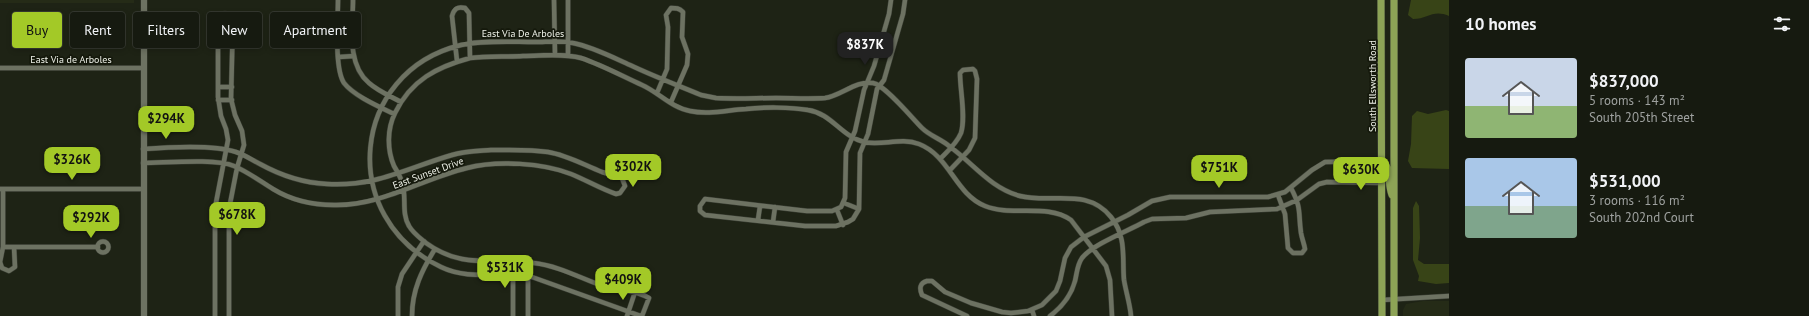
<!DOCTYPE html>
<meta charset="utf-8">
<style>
body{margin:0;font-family:"PT Sans",sans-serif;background:#1f2319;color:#f1f3f6;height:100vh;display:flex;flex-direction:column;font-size:15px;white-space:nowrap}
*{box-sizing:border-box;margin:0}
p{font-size:13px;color:#9ea19f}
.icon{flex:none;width:22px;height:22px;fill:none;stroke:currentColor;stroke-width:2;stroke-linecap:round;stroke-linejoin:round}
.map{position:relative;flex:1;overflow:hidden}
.sheet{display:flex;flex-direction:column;background:#161a10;width:360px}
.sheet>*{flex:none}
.banner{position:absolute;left:12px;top:12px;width:380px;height:36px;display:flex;gap:8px}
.price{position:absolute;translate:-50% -34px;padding:0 9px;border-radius:8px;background:#a3c927;color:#111;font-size:13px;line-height:26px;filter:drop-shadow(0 1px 2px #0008)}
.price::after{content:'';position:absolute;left:50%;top:24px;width:12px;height:9px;margin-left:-6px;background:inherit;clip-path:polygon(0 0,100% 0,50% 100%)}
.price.active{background:#222;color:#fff}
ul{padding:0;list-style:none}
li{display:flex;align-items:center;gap:12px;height:100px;padding:0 16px}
li span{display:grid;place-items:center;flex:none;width:112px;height:80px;border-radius:4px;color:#555}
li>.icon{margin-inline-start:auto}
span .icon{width:48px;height:48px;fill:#fffc;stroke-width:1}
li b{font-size:17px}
h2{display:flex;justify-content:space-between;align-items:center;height:48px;padding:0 16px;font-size:17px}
.tag{padding:0 14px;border-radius:4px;background:#161a10;box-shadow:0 2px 6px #0003,0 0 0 1px #353830;font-size:14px;line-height:36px}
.tag.active{background:#a3c927;color:#111}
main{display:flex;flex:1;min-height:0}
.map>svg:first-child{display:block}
.built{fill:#252b17}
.green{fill:#384417}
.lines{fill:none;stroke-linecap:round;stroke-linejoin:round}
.minor-casing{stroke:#3b3f35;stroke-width:5.5}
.secondary-casing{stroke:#3b3f35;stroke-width:7}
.primary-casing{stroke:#3b3f35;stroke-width:8}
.minor{stroke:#6d7262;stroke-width:4.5}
.secondary{stroke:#6d7262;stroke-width:6}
.primary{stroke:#8da356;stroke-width:7}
.labels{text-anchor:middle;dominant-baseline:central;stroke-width:3.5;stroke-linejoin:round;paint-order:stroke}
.street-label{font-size:10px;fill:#eff2e9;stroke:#15190c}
</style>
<main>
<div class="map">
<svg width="1449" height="316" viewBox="0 0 1449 316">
<rect width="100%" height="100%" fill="#1e2315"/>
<path class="built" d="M0,0h134v3h-134z
M1423,301h26v15h-46v-6l3,-6z"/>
<path class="green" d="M1411,0h38v16c-16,-7 -21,3 -36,3l-5,-4z
M1446,110l3,1v58l-37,-1 -4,-7 3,-17 1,-28 5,-5 11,3z
M1416,201l3,5 1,32 -2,22 6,4h25v19l-13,1 -18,-3 1,-5 -6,-16v-52z"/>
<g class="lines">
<defs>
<path id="minor" d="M338,0c0,19 -4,68 6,83 10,13 36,24 50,31
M353,0c0,26 -7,64 16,83 9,8 21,13 32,19
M554,0l1,55
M568,0v55
M891,0l-2,14 -15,52 -10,24 -9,41 -9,21 -1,46 -4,9 -9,4h-25l-102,-12 -5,7v5l5,4 100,11h31l12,-4 5,-3 6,-10 1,-56 8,-19 9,-45 7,-9 19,-66 2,-14
M339,42h14
M339,57l15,-1
M457,61l-5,-45c2,-7 5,-10 13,-8l4,5 1,45
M0,68h143
M218,87h14
M657,93l10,-24 1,-42 -2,-12 5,-7c5,0 8,0 12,4l-1,25 6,17 -1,11 -16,37
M218,100h14
M143,149c26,-2 70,-5 93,3 9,3 16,8 24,12 20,11 45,19 67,20 49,3 80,-16 125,-29 13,-4 26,-4 39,-5 19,0 38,-1 57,2 19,3 36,13 54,20 6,2 13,3 20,6l3,8 -5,7 -4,1c-15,-5 -30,-14 -45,-20 -28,-11 -74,-14 -104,-6 -46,11 -85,38 -133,37 -21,0 -43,-5 -61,-16 -13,-8 -25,-17 -39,-23 -19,-8 -69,-3 -91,-3
M941,158c7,-7 16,-15 20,-25 5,-16 -1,-43 -1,-60l3,-3 10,-1 2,2 2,8 -2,59 -6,12 -19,20
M1348,182v-21
M0,189h143
M3,189v58l-3,15 2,6 7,3 6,-4 -1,-20
M1278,195l7,19 3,34 5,5h9l3,-4c-1,-6 -3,-10 -4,-16 -3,-21 1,-24 -10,-45
M844,203l15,6
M837,210l6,15
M758,220l2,-14
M773,222l2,-15
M97.5 247a5.5 5.5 0 1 1 11 0a5.5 5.5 0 1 1-11 0Z
M3,247h95
M513,262v54
M1382,300l67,-4
M1032,310l2,6
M215,316v-108l13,-68 -2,-11 -5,-13 -3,-19v-67c-2,-6 -2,-10 2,-16 6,-1 9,-1 13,4l-2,81 4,16 7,16 2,14 -7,23 -8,41v107
M398,316v-29l4,-13 22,-33
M412,316c0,-26 10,-46 23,-67
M528,316v-54
M627,316l8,-24
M641,316l-109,-39c-31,-6 -62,4 -91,-10 -104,-49 -91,-195 20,-222 24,-5 50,-3 74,-3 12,0 26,-2 38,1 20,4 39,14 57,22 23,11 47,20 71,30l15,3c20,1 40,0 60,0 16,0 33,1 49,0 16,-2 31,-18 48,-15 12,2 39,35 49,45 8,8 19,11 27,18 24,17 41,42 71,50 32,8 67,-9 91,21 16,20 11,41 13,63 2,12 6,24 7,36
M642,316l7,-18c-15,-9 -30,-7 -46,-12 -23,-8 -44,-20 -69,-23 -40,-6 -71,7 -108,-20 -6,-5 -13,-10 -17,-17 -8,-13 -2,-30 -7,-44 -2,-6 -5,-11 -8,-16 -7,-16 -7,-37 1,-53 16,-33 42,-46 75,-55 17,-2 35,-1 53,-2 19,0 40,-3 58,2 21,7 41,18 61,27 16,7 30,23 48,26 19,4 37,-1 56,-2 18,-2 44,-2 62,1 23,3 34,27 56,32 18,4 37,-5 55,2 31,12 36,50 66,62 27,11 61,-3 86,14l35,46 4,14 2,36
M967,316l-45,-21c-3,-7 -2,-12 5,-14h5l13,11 26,11 31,9 9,1 17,-2 14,-6 14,-14 4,-10 5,-23 6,-11 13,-10 44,-22 24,-14 18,-4h98l17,-5 27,-22 13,-8 57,-1
M1050,316c12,-9 21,-20 25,-35 2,-8 2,-16 7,-23 11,-14 46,-27 62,-36l8,-3 34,-1 24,-6 67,-3 20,-9 22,-16 8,-2 55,1"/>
<path id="secondary" d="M144,0v316"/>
<path id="primary" d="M1381,0l1,316
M1394,0v316
M1382,161c10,7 5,21 10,34"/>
</defs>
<use href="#minor" class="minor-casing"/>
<use href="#secondary" class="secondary-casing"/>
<use href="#primary" class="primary-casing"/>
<use href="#minor" class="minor"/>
<use href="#secondary" class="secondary"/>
<use href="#primary" class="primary"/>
</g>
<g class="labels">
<g class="street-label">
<text x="523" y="33">East Via De Arboles</text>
<text x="71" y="59">East Via de Arboles</text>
<text transform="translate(1372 86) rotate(-90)">South Ellsworth Road</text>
<text transform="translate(428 173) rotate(-20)">East Sunset Drive</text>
</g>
</g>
</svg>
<b class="price active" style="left:865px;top:66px">$837K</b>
<b class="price" style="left:166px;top:140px">$294K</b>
<b class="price" style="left:72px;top:181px">$326K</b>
<b class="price" style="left:633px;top:188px">$302K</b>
<b class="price" style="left:1219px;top:189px">$751K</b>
<b class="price" style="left:1361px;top:191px">$630K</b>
<b class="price" style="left:237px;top:236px">$678K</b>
<b class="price" style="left:91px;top:239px">$292K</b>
<b class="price" style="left:505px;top:289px">$531K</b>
<b class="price" style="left:623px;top:301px">$409K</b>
<div class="banner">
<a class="tag active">Buy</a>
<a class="tag">Rent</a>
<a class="tag">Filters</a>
<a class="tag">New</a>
<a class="tag">Apartment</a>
</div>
</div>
<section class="sheet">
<h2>10 homes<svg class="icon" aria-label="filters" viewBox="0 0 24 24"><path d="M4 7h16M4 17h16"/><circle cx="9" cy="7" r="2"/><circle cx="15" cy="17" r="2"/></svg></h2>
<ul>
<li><span style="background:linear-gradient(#c9d6e8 60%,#8fb573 0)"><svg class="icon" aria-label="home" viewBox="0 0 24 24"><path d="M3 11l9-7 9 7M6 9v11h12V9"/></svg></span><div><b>$837,000</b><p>5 rooms · 143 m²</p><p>South 205th Street</p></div></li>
<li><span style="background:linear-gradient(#a9c7e8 60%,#7fa58c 0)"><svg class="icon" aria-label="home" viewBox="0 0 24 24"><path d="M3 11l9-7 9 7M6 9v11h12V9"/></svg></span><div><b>$531,000</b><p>3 rooms · 116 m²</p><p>South 202nd Court</p></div></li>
</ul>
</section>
</main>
